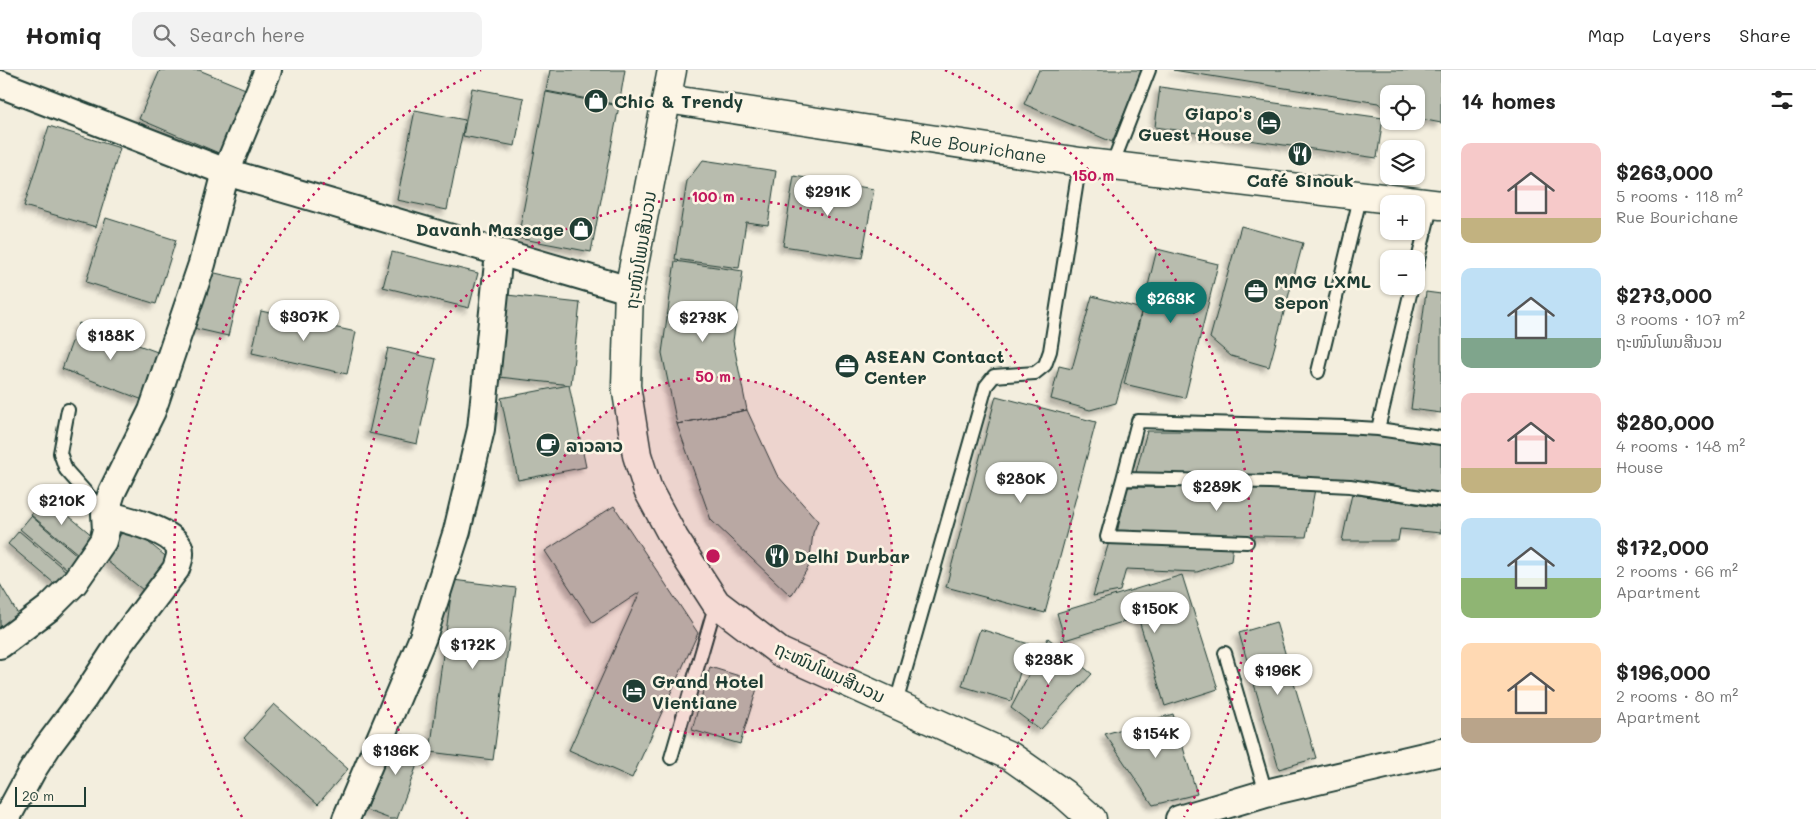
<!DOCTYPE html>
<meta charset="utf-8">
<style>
body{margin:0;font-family:Mali,"Noto Sans Lao",sans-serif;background:#f2f2f2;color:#222;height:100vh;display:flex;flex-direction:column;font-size:19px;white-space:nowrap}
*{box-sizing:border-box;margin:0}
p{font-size:16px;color:#767676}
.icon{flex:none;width:28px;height:28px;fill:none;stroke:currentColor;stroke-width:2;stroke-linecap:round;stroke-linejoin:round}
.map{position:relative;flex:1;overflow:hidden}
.side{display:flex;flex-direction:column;background:#fff;width:375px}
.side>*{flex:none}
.buttons{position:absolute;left:1380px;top:15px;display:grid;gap:10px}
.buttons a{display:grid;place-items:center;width:45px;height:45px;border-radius:10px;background:#fff;box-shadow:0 1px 4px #0004;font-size:25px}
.scale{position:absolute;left:15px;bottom:12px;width:71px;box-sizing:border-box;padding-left:5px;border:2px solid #1f3d34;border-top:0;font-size:14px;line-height:18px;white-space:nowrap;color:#1f3d34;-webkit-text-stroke:4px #fcf5e5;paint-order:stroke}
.price{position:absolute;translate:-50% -42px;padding:0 11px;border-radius:18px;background:#fff;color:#222;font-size:16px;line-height:32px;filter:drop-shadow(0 1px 2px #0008)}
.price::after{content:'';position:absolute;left:50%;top:30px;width:15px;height:11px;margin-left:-8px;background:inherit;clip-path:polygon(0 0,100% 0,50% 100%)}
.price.current{background:#0f766e;color:#fff}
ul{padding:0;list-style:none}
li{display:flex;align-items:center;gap:15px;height:125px;padding:0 20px}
li span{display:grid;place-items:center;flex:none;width:140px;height:100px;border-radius:10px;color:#555}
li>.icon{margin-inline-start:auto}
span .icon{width:60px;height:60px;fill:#fffc;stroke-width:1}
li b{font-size:21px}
h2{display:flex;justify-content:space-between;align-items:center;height:60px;padding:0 20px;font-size:21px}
header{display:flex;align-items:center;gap:30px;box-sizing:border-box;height:70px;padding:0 25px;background:#fff;border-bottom:1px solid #e0e0e0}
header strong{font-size:24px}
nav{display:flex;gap:28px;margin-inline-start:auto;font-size:18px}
.search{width:350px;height:45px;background:#f2f2f2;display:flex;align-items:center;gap:12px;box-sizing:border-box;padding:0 18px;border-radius:10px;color:#767676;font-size:19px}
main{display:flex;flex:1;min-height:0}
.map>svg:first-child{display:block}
.building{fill:#b8bcae;stroke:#1f3d34;filter:url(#shadow)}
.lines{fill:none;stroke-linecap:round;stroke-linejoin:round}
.lane-casing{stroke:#1f3d34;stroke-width:16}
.street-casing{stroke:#1f3d34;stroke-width:30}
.secondary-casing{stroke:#1f3d34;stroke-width:31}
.lane{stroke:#fcf5e5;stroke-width:12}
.street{stroke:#fcf5e5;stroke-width:26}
.secondary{stroke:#fcf5e5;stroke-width:28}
.ring{fill:none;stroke:#c2185b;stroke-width:2.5;stroke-dasharray:2.5 5}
.labels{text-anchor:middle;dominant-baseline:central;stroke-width:5;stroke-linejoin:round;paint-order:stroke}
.poi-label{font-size:18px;font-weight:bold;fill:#1f3d34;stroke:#fcf5e5;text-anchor:start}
.street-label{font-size:18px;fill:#1f3d34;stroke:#fcf5e5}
.centre{fill:#c2185b;stroke:#fcf5e5;stroke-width:2.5}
.ring-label{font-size:15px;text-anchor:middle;font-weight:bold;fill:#c2185b;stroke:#fcf5e5;stroke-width:5;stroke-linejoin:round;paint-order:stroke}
</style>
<header>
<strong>Homiq</strong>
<div class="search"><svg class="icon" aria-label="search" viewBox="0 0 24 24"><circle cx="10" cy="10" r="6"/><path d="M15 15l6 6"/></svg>Search here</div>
<nav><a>Map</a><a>Layers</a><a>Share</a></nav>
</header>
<main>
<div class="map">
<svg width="1441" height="749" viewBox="0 0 1441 749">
<defs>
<filter id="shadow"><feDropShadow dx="-4.5" dy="4.5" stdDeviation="2.5" flood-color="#0004"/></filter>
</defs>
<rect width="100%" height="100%" fill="#f3eede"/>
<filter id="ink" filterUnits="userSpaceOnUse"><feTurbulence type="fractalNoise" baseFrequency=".02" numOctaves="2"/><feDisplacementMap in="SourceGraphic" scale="10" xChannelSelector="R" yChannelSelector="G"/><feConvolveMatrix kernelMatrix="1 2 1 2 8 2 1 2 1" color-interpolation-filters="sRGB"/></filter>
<g filter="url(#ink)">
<path class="building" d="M160,0h39l49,20 -27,64 -82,-35z
M550,0h75l-6,35 -73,-14z
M1039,0h104l-31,72 -88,-38z
M1173,0h268v53l-25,-5v-24h-27v18l-11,-9z
M1160,17l223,31 -6,40 -222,-31z
M472,18l52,10 -9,48 -52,-10z
M546,22l73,14 -28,146 -73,-14z
M415,40l50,10 -18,90 -50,-10z
M49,56l71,22 -24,79 -72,-21z
M703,90l73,11 -8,54 -22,-3 -7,46 -64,-9 12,-78z
M794,106l80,13 -12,69 -79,-12z
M106,148l70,22 -20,64 -70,-22z
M1241,156l62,17 -34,124 -38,-11 -21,-18z
M1157,179l61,15 -33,134 -61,-14z
M392,182l86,21 -9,35 -86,-21z
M675,191l68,10 -10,70 14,69 -70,14 -15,-71z
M206,201l36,8 -14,57 -35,-8z
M1426,222l15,2v119l-30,-4z
M507,225l73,8 -9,82 -72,-8z
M1092,226l50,13 -26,94 -26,7 -39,-11 8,-33 13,3z
M261,241l95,21 -9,42 -95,-21z
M79,253l81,30 -17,47 -81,-31z
M388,278l48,11 -19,85 -48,-11z
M569,315l17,82 -68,13 -17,-82z
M996,326l100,26 -51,191 -99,-26z
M747,340l30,65 41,46 -5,12 -4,33 -18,30 -80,-76 -34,-96z
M1147,361h197l97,14v48l-94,-13 -212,-4z
M1127,417l188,2 -9,48 -189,-4z
M1352,424l89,14v25l-41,-4 -2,12h-56z
M46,427l47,39 -15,18 -47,-39z
M614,436l84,127 -66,145 -63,-28 71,-158 -47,31 -48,-72z
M31,446l47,40 -11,13 -47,-40z
M128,456l46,37 -26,31 -46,-37z
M19,461l47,40 -11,13 -47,-40z
M1109,472l124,1 -2,18 -34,11 -71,-3 -6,22 -27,5z
M1182,505l36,114 -53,17 -27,-89 -73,23 -8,-27z
M453,510l63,8 -23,172 -63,-8z
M0,514l22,37 -22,13z
M1276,552l40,136 -37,11 -40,-136z
M980,559l49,15 -18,57 -49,-15z
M1048,568l44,36 -52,56 -29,-22z
M710,597l49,15 -19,62 -48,-14z
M274,634l74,65 -30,35 -74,-66z
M1173,644l24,80 -44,11 -48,-71z
M395,662l30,11 -28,76h-7l-24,-9z"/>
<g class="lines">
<defs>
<path id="lane" d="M1112,95l37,-95
M1416,198l16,-65
M1318,302l43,-178
M68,340l-8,43 6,17 39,44
M1378,359l34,-143
M1123,409l15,-58 207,6 33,2 63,9
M1247,472l-140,-5 16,-58 147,3 80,4 91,14
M1225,583l41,140
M896,633l90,-317 8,-10 41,-3 10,-8 5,-14 30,-189
M671,688l45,-155"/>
<path id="street" d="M0,14l226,88 403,118
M0,575l49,-37 25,-25 29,-42 3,-11 -1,-16 7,-22 40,-81 50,-147 24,-92 42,-102
M6,749l26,-48 16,-25 36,-48 36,-55 56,-74c2,-7 6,-15 3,-22 -10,-18 -55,-28 -74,-33
M346,749l77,-182 34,-106 24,-102 18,-176
M1179,749l87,-26 175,-41"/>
<g id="secondary">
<path d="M672,0l-43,220 -3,96 11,69 11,35 26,48 42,65 64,49 230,104 54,38 28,25"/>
<path id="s1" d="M667,29l413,63 361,43"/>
</g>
</defs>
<use href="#lane" class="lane-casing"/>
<use href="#street" class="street-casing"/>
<use href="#secondary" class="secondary-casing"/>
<use href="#lane" class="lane"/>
<use href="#street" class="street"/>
<use href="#secondary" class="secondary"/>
</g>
</g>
<circle cx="713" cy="486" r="179" fill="#c2185b" fill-opacity=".12"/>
<g class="ring">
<circle cx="713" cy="486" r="179"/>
<path d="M468 749A359 359 0 1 1 958 749"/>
<path d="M242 747A538 538 0 0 1 481 0M945 0A538 538 0 0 1 1184 747"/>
</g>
<defs>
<symbol id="shop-disc" viewBox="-11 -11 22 22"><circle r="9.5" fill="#1f3d34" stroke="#fcf5e5"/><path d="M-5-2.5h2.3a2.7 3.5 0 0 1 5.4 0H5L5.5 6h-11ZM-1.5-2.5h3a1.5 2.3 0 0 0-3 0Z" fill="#fff"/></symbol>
<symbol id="hotel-disc" viewBox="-11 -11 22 22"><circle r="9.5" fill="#1f3d34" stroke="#fcf5e5"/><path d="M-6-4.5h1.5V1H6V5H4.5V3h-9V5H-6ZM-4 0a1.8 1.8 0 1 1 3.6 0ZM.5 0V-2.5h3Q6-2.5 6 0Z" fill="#fff"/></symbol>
<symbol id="restaurant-disc" viewBox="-11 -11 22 22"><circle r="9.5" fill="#1f3d34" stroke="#fcf5e5"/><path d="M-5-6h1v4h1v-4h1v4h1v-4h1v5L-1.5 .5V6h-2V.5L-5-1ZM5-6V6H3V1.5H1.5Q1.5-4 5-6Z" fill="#fff"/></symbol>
<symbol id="office-disc" viewBox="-11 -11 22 22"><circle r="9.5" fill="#1f3d34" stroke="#fcf5e5"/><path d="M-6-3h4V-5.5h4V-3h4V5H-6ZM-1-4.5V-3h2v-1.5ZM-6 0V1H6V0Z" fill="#fff"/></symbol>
<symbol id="cafe-disc" viewBox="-11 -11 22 22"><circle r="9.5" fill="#1f3d34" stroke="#fcf5e5"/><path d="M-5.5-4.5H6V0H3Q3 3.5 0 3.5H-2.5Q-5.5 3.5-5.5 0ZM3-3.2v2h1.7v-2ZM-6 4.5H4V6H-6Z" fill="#fff"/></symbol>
</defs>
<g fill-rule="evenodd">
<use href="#shop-disc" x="582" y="17" width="28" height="28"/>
<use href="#hotel-disc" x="1255" y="39" width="28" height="28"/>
<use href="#restaurant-disc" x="1286" y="70" width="28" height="28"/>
<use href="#shop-disc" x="567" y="145" width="28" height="28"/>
<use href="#office-disc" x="1242" y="207" width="28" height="28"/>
<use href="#office-disc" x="833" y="282" width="28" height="28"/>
<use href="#cafe-disc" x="534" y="361" width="28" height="28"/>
<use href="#restaurant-disc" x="763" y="472" width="28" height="28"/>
<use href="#hotel-disc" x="620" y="607" width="28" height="28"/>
</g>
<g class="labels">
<g class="poi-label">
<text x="614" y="31">Chic &amp; Trendy</text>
<text x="1252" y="43" text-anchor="end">Giapo's<tspan x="1252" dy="21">Guest House</tspan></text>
<text x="1300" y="110" text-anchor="middle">Café Sinouk</text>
<text x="564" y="159" text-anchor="end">Davanh Massage</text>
<text x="1274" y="211">MMG LXML<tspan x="1274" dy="21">Sepon</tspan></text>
<text x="864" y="286">ASEAN Contact<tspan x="864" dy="21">Center</tspan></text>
<text x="566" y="375">ລາວລາວ</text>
<text x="794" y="486">Delhi Durbar</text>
<text x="652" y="611">Grand Hotel<tspan x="652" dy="21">Vientiane</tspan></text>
</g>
<g class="street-label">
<text stroke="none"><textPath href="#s1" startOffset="315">Rue Bourichane</textPath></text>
<text transform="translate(640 180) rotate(-81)">ຖະໜົນໂພນສີນວນ</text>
<text transform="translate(830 602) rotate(25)">ຖະໜົນໂພນສີນວນ</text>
</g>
</g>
<circle cx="713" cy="486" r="8" class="centre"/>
<g class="ring-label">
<text x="1093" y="111">150 m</text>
<text x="713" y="132">100 m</text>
<text x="713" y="312">50 m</text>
</g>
</svg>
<div class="buttons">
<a><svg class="icon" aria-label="locate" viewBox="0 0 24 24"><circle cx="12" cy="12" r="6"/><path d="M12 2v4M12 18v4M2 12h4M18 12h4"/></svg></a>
<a><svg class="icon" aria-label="layers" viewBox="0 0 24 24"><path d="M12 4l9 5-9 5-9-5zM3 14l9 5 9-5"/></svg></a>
<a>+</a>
<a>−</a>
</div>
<div class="scale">20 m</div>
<b class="price" style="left:828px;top:147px">$291K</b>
<b class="price current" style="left:1171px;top:254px">$263K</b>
<b class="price" style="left:304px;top:272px">$307K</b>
<b class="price" style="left:703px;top:273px">$273K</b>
<b class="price" style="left:111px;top:291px">$188K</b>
<b class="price" style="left:1021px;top:434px">$280K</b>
<b class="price" style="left:1217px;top:442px">$289K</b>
<b class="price" style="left:62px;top:456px">$210K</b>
<b class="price" style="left:1155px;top:564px">$150K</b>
<b class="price" style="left:473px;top:600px">$172K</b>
<b class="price" style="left:1049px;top:615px">$238K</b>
<b class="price" style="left:1278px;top:626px">$196K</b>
<b class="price" style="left:1156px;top:689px">$154K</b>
<b class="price" style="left:396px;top:706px">$136K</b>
</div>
<section class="side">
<h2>14 homes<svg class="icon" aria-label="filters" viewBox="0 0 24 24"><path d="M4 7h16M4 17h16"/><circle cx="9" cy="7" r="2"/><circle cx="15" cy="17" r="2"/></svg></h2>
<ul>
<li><span style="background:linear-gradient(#f6c9c9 75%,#c2b280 0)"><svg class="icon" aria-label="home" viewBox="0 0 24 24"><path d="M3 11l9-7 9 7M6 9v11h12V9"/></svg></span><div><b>$263,000</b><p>5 rooms · 118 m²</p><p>Rue Bourichane</p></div></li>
<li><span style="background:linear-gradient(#bfe0f5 70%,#7fa58c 0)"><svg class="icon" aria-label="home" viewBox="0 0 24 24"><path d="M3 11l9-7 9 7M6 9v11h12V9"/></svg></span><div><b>$273,000</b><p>3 rooms · 107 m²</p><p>ຖະໜົນໂພນສີນວນ</p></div></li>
<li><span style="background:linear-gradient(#f6c9c9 75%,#c2b280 0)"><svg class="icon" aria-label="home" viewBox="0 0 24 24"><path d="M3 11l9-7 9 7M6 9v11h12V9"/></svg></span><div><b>$280,000</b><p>4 rooms · 148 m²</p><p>House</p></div></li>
<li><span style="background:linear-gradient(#bfe0f5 60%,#8fb573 0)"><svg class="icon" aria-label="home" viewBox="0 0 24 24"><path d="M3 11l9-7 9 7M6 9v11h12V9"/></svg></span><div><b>$172,000</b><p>2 rooms · 66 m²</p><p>Apartment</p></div></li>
<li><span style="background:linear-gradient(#ffd9b3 75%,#b9a48a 0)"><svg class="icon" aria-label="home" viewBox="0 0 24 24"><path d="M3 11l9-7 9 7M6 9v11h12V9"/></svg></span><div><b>$196,000</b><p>2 rooms · 80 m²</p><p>Apartment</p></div></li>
</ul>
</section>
</main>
